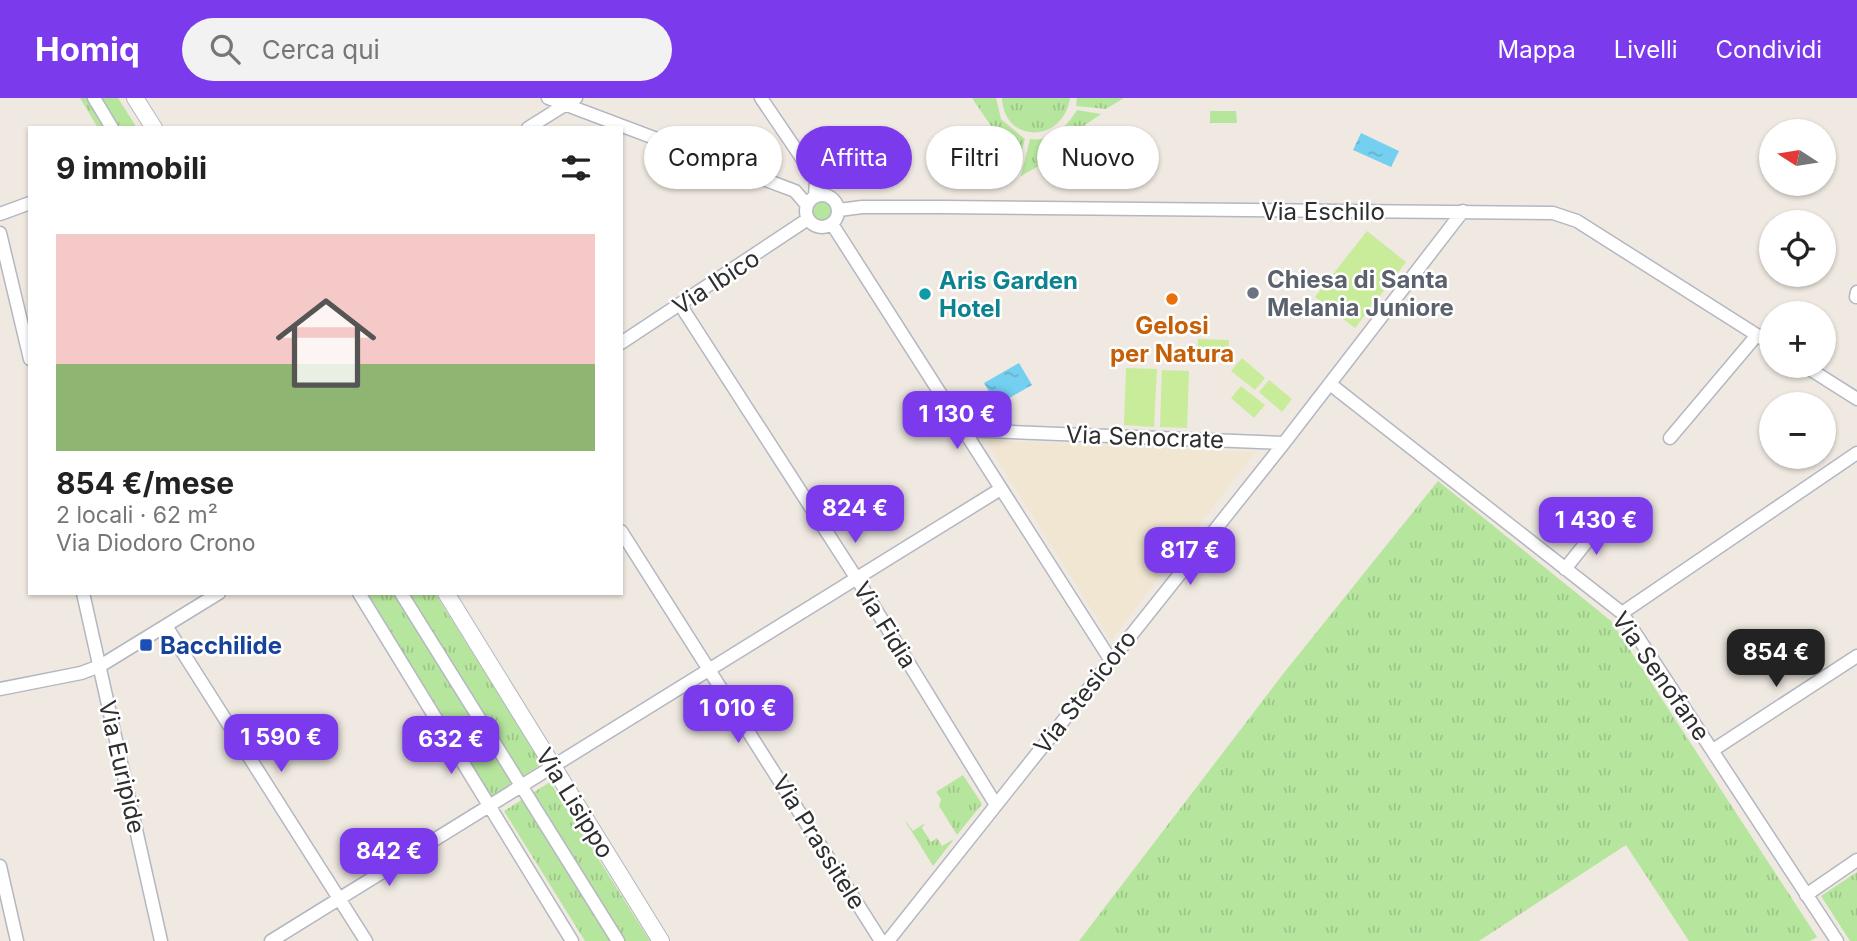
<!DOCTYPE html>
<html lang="it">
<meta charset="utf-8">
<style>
body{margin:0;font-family:Inter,sans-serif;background:#f2f2f2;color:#222;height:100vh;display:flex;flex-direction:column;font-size:26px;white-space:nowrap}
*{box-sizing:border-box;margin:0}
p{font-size:23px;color:#767676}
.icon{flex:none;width:38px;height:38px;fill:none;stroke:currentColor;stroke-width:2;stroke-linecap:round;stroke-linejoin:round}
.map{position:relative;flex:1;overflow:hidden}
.sheet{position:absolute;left:28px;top:28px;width:595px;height:469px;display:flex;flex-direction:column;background:#fff;border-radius:0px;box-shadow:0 2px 5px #0004}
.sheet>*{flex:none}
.guide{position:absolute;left:644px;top:28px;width:665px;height:63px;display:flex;gap:14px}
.needle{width:46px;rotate:282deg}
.controls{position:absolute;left:1759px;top:21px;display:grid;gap:14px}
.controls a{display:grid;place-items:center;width:77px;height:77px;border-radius:50%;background:#fff;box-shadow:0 2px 5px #0004;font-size:35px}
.price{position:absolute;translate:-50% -60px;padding:0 16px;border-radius:14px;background:#7c3aed;color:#fff;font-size:23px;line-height:46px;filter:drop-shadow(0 2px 4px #0008)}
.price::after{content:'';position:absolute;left:50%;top:42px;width:21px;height:16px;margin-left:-10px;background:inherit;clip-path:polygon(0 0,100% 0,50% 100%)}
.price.current{background:#222;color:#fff}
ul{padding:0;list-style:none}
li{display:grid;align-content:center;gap:14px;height:371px;padding:0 28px}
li+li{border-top:2px solid #e0e0e0}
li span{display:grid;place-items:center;height:217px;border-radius:0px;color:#555}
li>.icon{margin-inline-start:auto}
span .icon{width:126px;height:126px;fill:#fffc;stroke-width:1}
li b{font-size:30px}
h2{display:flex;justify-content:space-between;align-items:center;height:84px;padding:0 28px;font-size:30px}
.tag{padding:0 24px;border-radius:32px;background:#fff;box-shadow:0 2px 5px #0004;font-size:24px;line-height:63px}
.tag.current{background:#7c3aed;color:#fff}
header{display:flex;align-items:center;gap:42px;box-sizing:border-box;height:98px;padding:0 35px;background:#7c3aed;color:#fff}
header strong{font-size:33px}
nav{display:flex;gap:38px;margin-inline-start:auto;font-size:24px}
.search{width:490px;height:63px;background:#f2f2f2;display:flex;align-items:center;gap:18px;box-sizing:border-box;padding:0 24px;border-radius:38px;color:#767676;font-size:26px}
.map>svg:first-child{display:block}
.education{fill:#f0e6d1}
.grass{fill:url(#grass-tufts)}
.pitch{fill:#c9ec9a}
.water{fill:url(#water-ripples)}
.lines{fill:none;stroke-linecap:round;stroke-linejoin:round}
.street-casing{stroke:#b4b7c1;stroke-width:15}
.secondary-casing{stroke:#b4b7c1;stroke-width:18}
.street{stroke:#fff;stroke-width:12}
.secondary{stroke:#fff;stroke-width:16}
.worship-dot{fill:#6b7280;stroke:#fff;stroke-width:2.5}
.culture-dot{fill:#0f9aa8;stroke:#fff;stroke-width:2.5}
.food-dot{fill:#e8710a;stroke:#fff;stroke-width:2.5}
.transit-dot{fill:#1a4fb4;stroke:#fff;stroke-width:2.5}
.labels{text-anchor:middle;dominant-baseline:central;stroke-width:5;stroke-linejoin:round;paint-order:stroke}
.street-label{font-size:24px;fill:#2e2e2e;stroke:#fff}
.worship-label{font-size:24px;font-weight:bold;fill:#5b616d;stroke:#fff;text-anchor:start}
.culture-label{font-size:24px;font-weight:bold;fill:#0d838f;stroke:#fff;text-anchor:start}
.food-label{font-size:24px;font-weight:bold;fill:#c56008;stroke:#fff}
.transit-label{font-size:24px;font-weight:bold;fill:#164399;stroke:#fff;text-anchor:start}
</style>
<header>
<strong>Homiq</strong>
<div class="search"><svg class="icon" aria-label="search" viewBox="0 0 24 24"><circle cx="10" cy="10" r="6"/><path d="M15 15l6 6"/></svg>Cerca qui</div>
<nav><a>Mappa</a><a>Livelli</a><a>Condividi</a></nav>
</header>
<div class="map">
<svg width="1857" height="843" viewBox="0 0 1857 843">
<defs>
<pattern id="grass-tufts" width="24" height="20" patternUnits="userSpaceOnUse" patternTransform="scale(1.75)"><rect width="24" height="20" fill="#b6e59e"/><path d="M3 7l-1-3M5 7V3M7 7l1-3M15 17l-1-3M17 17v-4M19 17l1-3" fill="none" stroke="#9dc588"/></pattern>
<pattern id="water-ripples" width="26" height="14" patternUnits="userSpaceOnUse" patternTransform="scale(1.75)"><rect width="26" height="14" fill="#75cff0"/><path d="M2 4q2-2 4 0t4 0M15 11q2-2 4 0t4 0" fill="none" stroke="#66b2ce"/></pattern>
</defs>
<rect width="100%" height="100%" fill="#efe9e1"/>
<path class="education" d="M985,342l270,12 -144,188z"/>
<path class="grass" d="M80,0h38l19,30h-39z
M972,0h24l5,21 24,20 -9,35 -18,-24 10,1z
M1002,0h68c-7,46 -66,46 -68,0z
M1077,0h47l-18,11 -30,-3z
M1077,12l24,4 -56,39 -1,10 -23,13 9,-37c22,3 36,-12 47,-29z
M1210,13h26l1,12h-27z
M811 113a12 12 0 1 1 24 0a12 12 0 1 1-24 0Z
M1438,383l173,140 206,316 -7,4h-121l-63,-96 -147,96h-400l204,-267z
M365,495h70l107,171 -51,32z
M963,677l19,29 -25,31 -18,-29 2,-7 -5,-7z
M550,684l100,159h-65l-81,-130z
M904,721l9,12 12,-8 -3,5 9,14 6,-4 5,8 12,-7 -21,27z
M1857,774v69h-7l-29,-45z"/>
<path class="pitch" d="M1367,133l39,31 -51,66 -40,-31z
M1198,241l31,1 -1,18 -31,-1z
M1242,260l23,20 -10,12 -24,-19z
M1126,270l31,1 -3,58 -30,-2z
M1162,272l27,1 -2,57 -27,-1z
M1269,282l23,19 -10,13 -23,-20z
M1241,288l24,19 -11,13 -23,-20z"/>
<path class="water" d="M1361,35l38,18 -8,16 -38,-17z
M1019,265l13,22 -35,20 -13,-22z
M1762,548l14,23 -10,6 -14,-23z"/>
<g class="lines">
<defs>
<path id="street" d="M94,0l18,30
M548,0l247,93 12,14
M761,0l55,81 -1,18
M528,30l48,-30
M806 113a16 16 0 1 1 32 0a16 16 0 1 1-32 0Z
M839,112l23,-3h80l611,6 24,8 194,123
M0,116l30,-11
M832,126l278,435
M0,135l30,126
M1856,199l1,-5
M681,208l176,273 139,226
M621,245l187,-124
M1805,268l52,33
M1330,286l292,229 215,328
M963,332l321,13
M1670,340l87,-103
M621,433l260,410
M1565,471l35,-44
M83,495l78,348
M359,495l213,348
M401,495l217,348
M1622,515l235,-160
M166,528l200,315
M0,591l81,-16 19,-7 119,-73
M1713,652l144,-94
M0,768l17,75
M1806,797l51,-35
M271,843l728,-451
M888,843l396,-498 179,-232"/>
<path id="secondary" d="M135,0l19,30
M446,495l215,348"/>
</defs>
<use href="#street" class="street-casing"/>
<use href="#secondary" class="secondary-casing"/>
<use href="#street" class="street"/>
<use href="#secondary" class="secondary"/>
</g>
<circle class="worship-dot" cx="1253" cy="195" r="7"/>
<circle class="culture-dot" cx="925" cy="196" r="7"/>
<circle class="food-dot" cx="1172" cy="201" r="7"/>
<rect class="transit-dot" x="139" y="540" width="14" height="14" rx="3.5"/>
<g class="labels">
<g class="street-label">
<text x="1323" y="113">Via Eschilo</text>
<text transform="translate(716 184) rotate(-33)">Via Ibico</text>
<text transform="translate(1145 339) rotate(2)">Via Senocrate</text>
<text transform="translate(885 527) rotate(58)">Via Fidia</text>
<text transform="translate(1661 578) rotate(55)">Via Senofane</text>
<text transform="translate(1085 594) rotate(-52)">Via Stesicoro</text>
<text transform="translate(122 669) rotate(77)">Via Euripide</text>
<text transform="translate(575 705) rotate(58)">Via Lisippo</text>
<text transform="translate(819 744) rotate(58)">Via Prassitele</text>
</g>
<g class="worship-label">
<text x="1267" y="181">Chiesa di Santa<tspan x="1267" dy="28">Melania Juniore</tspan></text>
</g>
<g class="culture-label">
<text x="939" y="182">Aris Garden<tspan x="939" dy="28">Hotel</tspan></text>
</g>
<g class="food-label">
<text x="1172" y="227">Gelosi<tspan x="1172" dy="28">per Natura</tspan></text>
</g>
<g class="transit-label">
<text x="160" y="547">Bacchilide</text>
</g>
</g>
</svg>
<div class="controls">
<a><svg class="needle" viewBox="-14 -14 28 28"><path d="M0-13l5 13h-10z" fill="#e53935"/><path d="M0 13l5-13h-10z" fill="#767676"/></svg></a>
<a><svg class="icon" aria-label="locate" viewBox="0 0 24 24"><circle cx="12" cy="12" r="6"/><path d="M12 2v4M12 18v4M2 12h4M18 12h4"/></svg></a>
<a>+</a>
<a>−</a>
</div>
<b class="price" style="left:957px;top:353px">1 130 €</b>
<b class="price" style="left:855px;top:447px">824 €</b>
<b class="price" style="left:1596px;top:459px">1 430 €</b>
<b class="price" style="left:1190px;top:489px">817 €</b>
<b class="price current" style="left:1776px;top:591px">854 €</b>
<b class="price" style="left:738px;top:647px">1 010 €</b>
<b class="price" style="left:281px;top:676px">1 590 €</b>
<b class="price" style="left:451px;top:678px">632 €</b>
<b class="price" style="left:389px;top:790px">842 €</b>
<div class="guide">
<a class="tag">Compra</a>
<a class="tag current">Affitta</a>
<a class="tag">Filtri</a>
<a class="tag">Nuovo</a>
</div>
<section class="sheet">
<h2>9 immobili<svg class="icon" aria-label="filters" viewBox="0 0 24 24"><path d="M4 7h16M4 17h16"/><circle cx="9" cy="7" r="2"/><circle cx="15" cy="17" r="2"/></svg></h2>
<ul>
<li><span style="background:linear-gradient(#f6c9c9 60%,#8fb573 0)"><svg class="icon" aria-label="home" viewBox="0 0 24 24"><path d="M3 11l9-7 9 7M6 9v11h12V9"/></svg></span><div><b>854 €/mese</b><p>2 locali · 62 m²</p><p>Via Diodoro Crono</p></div></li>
</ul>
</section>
</div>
